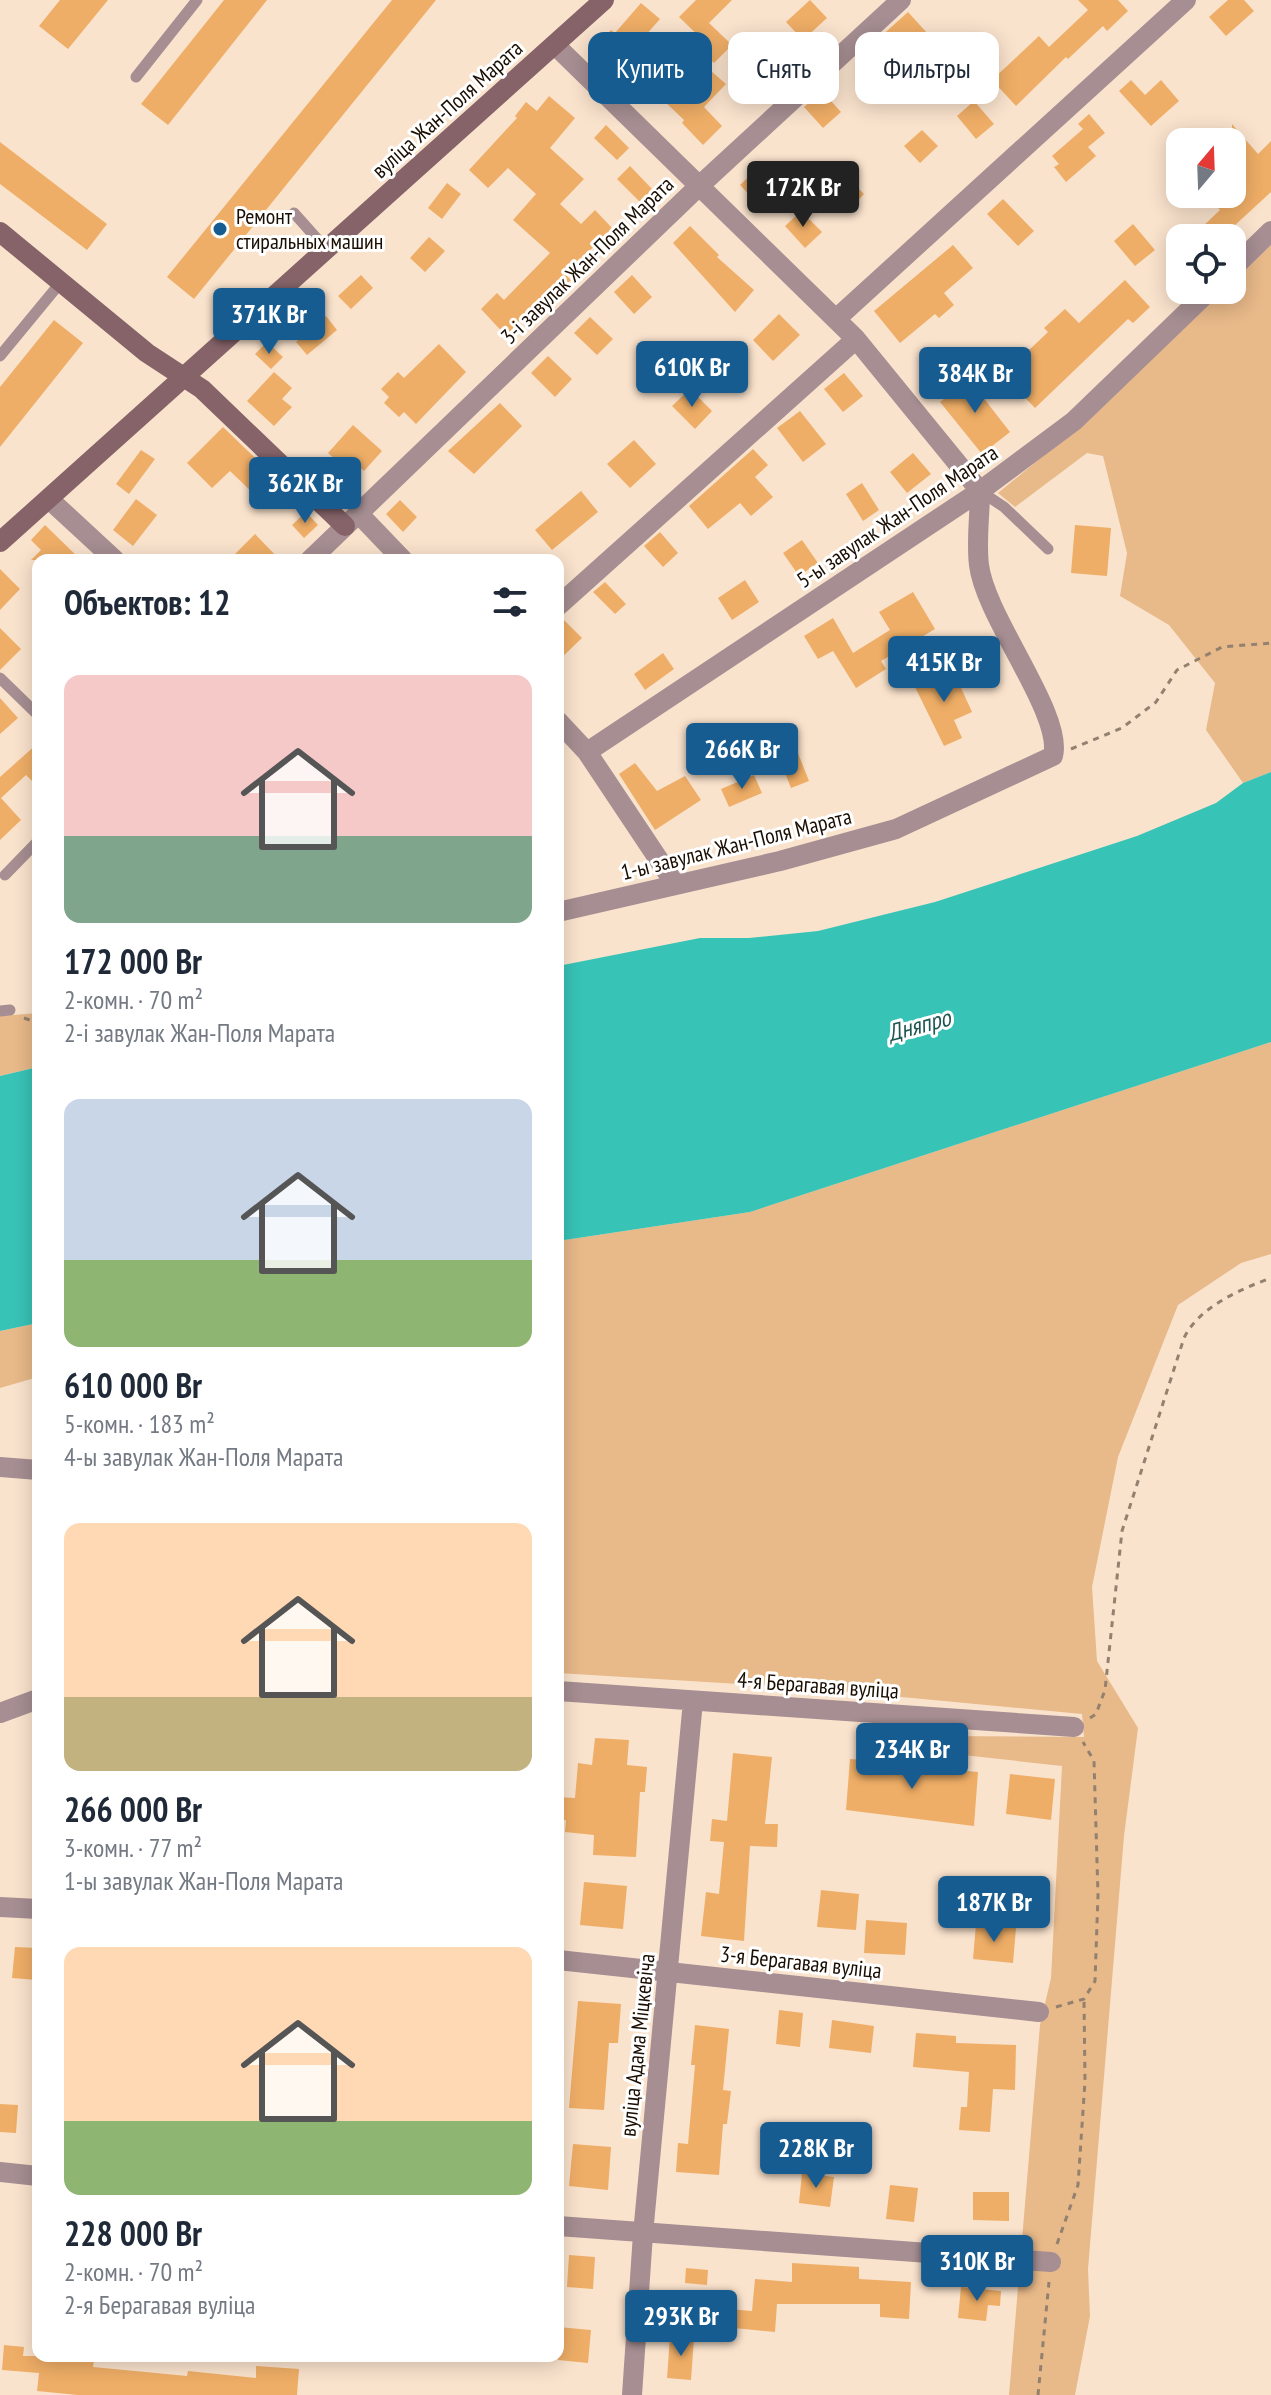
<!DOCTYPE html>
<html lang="ru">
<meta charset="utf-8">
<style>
body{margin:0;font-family:"PT Sans Narrow",sans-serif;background:#f6f6f7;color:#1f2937;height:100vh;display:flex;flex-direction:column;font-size:30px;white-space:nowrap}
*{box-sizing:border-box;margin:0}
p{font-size:26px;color:#747a83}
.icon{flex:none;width:44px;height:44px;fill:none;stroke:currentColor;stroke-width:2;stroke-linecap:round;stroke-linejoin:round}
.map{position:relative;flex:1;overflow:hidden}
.details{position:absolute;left:32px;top:554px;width:532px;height:1808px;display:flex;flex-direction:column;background:#fff;border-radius:16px;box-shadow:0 4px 20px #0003}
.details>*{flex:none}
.banner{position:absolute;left:588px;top:32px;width:562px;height:72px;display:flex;gap:16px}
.needle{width:52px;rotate:19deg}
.fabs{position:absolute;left:1166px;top:128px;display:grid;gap:16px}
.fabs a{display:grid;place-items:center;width:80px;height:80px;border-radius:16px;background:#fff;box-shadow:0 4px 20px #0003;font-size:40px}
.price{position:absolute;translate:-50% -68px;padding:0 18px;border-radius:8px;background:#175c90;color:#fff;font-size:26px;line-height:52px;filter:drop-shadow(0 2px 4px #0008)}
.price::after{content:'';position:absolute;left:50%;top:48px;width:24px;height:18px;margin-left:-12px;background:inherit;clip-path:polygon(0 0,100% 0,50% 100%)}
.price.selected{background:#222;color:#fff}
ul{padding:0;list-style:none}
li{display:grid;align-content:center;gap:16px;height:424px;padding:0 32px}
li span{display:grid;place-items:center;height:248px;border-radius:16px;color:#555}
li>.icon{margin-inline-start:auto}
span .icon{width:144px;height:144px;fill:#fffc;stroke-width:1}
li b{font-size:34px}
h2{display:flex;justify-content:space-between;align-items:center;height:96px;padding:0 32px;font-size:34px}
.tag{padding:0 28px;border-radius:16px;background:#fff;box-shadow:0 4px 20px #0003;font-size:28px;line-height:72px}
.tag.selected{background:#175c90;color:#fff}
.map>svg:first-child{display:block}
.green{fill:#e8b989}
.water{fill:#38c3b7}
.building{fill:#efae67}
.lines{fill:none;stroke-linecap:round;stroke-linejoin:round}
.path{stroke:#938170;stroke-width:3;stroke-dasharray:6 6;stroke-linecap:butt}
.lane{stroke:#a68e92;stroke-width:11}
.street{stroke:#a68e92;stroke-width:20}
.secondary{stroke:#856369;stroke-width:20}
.poi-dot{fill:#175c90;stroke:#fff;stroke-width:3}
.labels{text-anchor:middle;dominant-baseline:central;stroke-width:6;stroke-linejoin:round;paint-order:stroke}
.street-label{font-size:22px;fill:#1a0d02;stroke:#fff}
.poi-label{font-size:22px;fill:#1a0d02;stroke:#fff;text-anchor:start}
.water-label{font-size:24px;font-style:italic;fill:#1e5651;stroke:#fff}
</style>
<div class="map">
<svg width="1271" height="2395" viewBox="0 0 1271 2395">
<rect width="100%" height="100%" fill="#fae3cd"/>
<path class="green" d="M1271,245v527l-28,11 -37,-53 9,-47 -46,-58 -49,-29 7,-43 -24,-97 -16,-3 -72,54 -17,-14 95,-78 131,-125h8v-8z
M38,1013v54l-38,9v-60z
M1271,1042v212l-30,9 -63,42 -60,152 -26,130 5,74 41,67 -14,108 -36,433 2,47 -15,79h-66l31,-370 11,-47 11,-212 -126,-14 6,-16 142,1 -2,-23 -276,-26 -248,-15v-432l192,-29z
M38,1323v54l-38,11v-57z"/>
<path class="water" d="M1271,772v270l-521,170 -192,29v-275l142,-28h49l69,-7 117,-29 202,-66 79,-33 27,-20z
M38,1067v256l-38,8v-255z"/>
<path class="building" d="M60,0h48l-40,49 -29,-23z
M224,0h43l-99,125 -27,-21z
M392,0h44l-242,299 -27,-22z
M696,0h36l-23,23 23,22 -18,18 -13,-11 7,-7 -29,-28z
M810,0l17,18 -24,22 -17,-18z
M1078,0h40l10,11 -21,20 -4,-5 -35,33 -2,-2 -50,49 -24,-26 47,-44 10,11 39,-37z
M1228,0h16l10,11 -28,25 -17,-19z
M641,3l19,16 -15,17 28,26 -12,14 25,23 25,-28 15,13 -22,23 18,19 -19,19 -21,-22 2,-3 -41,-39 -7,8 -42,-42 17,-17 4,3z
M908,12l20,22 -53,42 -17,-19z
M781,45l20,21 -11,10 -7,-7 -30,29 -14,-15z
M1131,80l14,15 16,-15 18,21 -28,25 -32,-35z
M822,91l19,21 -18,16 -19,-21z
M549,96l26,22 -25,30 34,31 -24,25 21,20 14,-14 17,18 -46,47 5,5 -13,13 -6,-7 -46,50 -25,-27 16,-16 7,7 46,-47 -37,-33 23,-26 -28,-26 -20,20 -19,-18 48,-52 -2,-2 11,-14 11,9z
M974,101l20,23 -18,15 -19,-23z
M1089,114l16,19 -17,14 8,9 -30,26 -12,-15 5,-3 -7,-8 31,-27 -5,-5z
M1232,124l26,30 13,-13v51l-50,46h-13l-8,-9 20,-19 -15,-16h27z
M606,125l23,23 -12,12 -23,-22z
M922,130l16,16 -18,17 -16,-17z
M0,142l107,82 -20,26 -87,-66z
M630,166l24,25 -12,13 -25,-25z
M758,168l22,23 -18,17 -22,-23z
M849,179l15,15 -15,16 -16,-16z
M447,183l14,11 -19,25 -14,-11z
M1003,199l31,32 -16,15 -31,-32z
M801,211l21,21 -17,16 -20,-22z
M1133,224l22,26 -20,16 -21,-25z
M690,226l29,29 -2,2 37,33 -19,22 -62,-69z
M429,237l16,14 -20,21 -15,-14z
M953,245l20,23 -29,25 10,12 -15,13 -4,-4 -35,29 -26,-32z
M361,275l12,13 -22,21 -13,-13z
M632,275l20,22 -18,17 -20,-22z
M1125,280l25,27 -17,16 -5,-4 -93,89 -32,-33 45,-43 -4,-4 21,-19 14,14z
M779,314l21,21 -27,26 -20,-21z
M326,316l11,14 -30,25 -11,-13z
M590,317l23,22 -16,16 -23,-22z
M54,320l29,23 -83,104v-60z
M267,342l16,15 -12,12 -16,-15z
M439,344l27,28 -50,52 -12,-12 -5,5 -15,-14 5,-6 -8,-8 17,-17 6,6z
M548,356l24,23 -17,18 -24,-24z
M274,372l18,16 -10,11 10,8 -18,19 -27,-25z
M844,373l19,23 -20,16 -19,-23z
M974,376l13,17 -5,3 28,36 -28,22 -42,-52z
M690,389l22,22 -17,18 -23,-23z
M500,403l22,23 -48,48 -26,-23z
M800,411l26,33 -23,18 -26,-34z
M353,425l29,26 -18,20 -10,-9 -7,8 -19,-17z
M223,427l53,51 -19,19 -27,-26 -18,17 -25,-25z
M634,440l22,24 -26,24 -23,-24z
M753,449l15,16 -13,12 18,20 -22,19 -11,-13 -32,26 -19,-23z
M141,450l14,9 -26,35 -13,-10z
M913,453l18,21 -24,19 -17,-21z
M862,483l17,27 -16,11 -17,-27z
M581,491l17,21 -46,38 -17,-20z
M136,499l21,16 -24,31 -20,-16z
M400,500l17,17 -14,15 -17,-18z
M306,512l12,13 -14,13 -12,-13z
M45,525l36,35h-50l10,-10 -10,-10z
M1075,525l36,3 -4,48 -36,-3z
M660,532l18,21 -15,14 -19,-21z
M255,534l25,26h-51z
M802,540l16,23 -19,13 -16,-23z
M0,569l20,20 -20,21z
M745,580l14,22 -27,18 -14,-22z
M605,582l21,22 -11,10 -22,-22z
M913,592l22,37 -54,32 5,8 -30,19 -23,-37 -15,8 -14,-23 29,-18 20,35 37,-23 -11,-18z
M562,618l20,20 -24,23v-42z
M0,628l21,21 -21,21z
M663,653l11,16 -29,21 -11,-16z
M952,668l20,44 -18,8 8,18 -18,8 -30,-61z
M0,698l18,20 -18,16z
M38,743v44l-12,-12 -25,23 20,22 -21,20v-63z
M794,743l15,38 -18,7 -15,-38z
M635,763l22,28 28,-15 16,24 -46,30 -36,-56z
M754,775l8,18 -33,14 -8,-18z
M595,1738l34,2 -2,25 20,2 -2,25h-5l-4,65 -43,-2 1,-20 -29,-3 1,-12h-8v-23l17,1 3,-35 14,2z
M880,1752l27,2 -1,12 72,6 -4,54 -128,-16 4,-51 30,2z
M733,1753l39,4 -7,67h13l-1,23 -27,-1 -6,95 -43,-5 5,-44 13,2 5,-52 -14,-1 2,-22 15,2z
M1010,1774l45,5 -4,41 -45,-6z
M584,1882l43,4 -4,43 -43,-4z
M821,1890l38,4 -3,36 -39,-3z
M866,1920l41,3 -2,32 -41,-2z
M976,1924l40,4 -3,35 -40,-4z
M15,1947l23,1 -1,32 -25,-2z
M578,2001l43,3 -3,39h-9l-5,67 -35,-2z
M779,2010l24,3 -3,34 -24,-3z
M832,2020l42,6 -3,27 -42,-5z
M695,2025l34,4 -6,61 8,1 -4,33h-4l-4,51 -43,-3 2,-29 10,1 7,-79h-4z
M916,2033l40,3v7l60,2 -1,45 -22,-1 -3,43 -31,-2 2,-23h6l2,-35 -56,-5z
M0,2104l18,1 -2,28 -16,-1z
M573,2144l38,3 -3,43 -39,-4z
M802,2173l32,4 -4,30 -31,-4z
M890,2185l28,3 -4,34 -28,-3z
M973,2192h36v29l-36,-1z
M569,2255l26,2 -2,32 -26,-2z
M792,2263l67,4v12l52,3 -2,37 -29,-2v-13h-103l-2,28 -61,-6 2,-18 36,3 3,-32 37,3z
M686,2268l22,2 -1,15 -22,-2z
M961,2287l40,4 -1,15 -12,-1 -2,16 -28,-3z
M558,2327l33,3 -3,33 -30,-3z
M670,2337l24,1 -3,42 -24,-2z
M4,2345l20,2 -1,9h52l19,4 -1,7 94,9 1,-5 68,7v-12l43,3 -2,26h-219l-41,-4 2,-18 -37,-3z"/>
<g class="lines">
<path class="path" d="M1071,749l51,-21 34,-26 21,-32 45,-23 49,-4
M24,1018l14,5
M1090,1718l6,-4 9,-24 17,-159 62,-193c14,-30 56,-49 87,-60
M1056,2007l28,-8 11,-18 3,-86 -4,-134 -11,-19
M1057,2244l21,-59 7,-104 -1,-82
M1038,2395l11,-113"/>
<path class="lane" d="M136,77l61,-77
M294,213l33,37
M0,356l61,-74
M980,491l24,16 44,42
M0,678l38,37
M5,875l33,-34
M0,1011l10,-1"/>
<path class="street" d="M555,45l301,294 124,152c0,24 -4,50 -1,74 6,52 85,150 74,191l-157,73 -116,32 -222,51
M1232,269l39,-38
M836,319l350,-319
M50,500l65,60
M358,513l45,47
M310,560l387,-372 204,-188
M558,606l298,-267
M558,721l29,31 88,132
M587,752l393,-261 94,-70 136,-131
M0,1467l38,3
M558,1691l516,36
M0,1713l38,-14
M0,1907l38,2
M558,1960l481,52
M0,2172l38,4
M558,2226l493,36
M632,2395l11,-161 50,-533"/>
<path class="secondary" d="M0,232l147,121 55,36 143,137
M0,542l604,-542"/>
</g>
<circle class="poi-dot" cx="220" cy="229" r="8"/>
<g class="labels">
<g class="street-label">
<text transform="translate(447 109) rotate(-42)">вуліца Жан-Поля Марата</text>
<text transform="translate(587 260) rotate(-44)">3-і завулак Жан-Поля Марата</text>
<text transform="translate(897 516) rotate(-34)">5-ы завулак Жан-Поля Марата</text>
<text transform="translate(736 844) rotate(-14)">1-ы завулак Жан-Поля Марата</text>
<text transform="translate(818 1685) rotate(4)">4-я Берагавая вуліца</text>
<text transform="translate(801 1962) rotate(6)">3-я Берагавая вуліца</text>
<text transform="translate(637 2045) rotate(-84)">вуліца Адама Міцкевіча</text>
</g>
<g class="poi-label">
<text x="236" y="216">Ремонт<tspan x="236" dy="25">стиральных машин</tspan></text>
</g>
<g class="water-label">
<text transform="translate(919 1025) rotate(-15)">Дняпро</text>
</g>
</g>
</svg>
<div class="fabs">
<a><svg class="needle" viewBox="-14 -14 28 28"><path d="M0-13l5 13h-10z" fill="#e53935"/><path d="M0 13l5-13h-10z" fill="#747a83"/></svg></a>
<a><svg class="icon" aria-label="locate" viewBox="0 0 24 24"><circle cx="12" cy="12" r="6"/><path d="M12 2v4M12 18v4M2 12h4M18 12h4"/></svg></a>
</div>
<b class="price selected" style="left:803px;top:229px">172K Br</b>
<b class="price" style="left:269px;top:356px">371K Br</b>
<b class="price" style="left:692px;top:409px">610K Br</b>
<b class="price" style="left:975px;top:415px">384K Br</b>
<b class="price" style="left:305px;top:525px">362K Br</b>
<b class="price" style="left:944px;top:704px">415K Br</b>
<b class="price" style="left:742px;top:791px">266K Br</b>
<b class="price" style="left:912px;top:1791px">234K Br</b>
<b class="price" style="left:994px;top:1944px">187K Br</b>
<b class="price" style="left:816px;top:2190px">228K Br</b>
<b class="price" style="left:977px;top:2303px">310K Br</b>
<b class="price" style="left:681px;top:2358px">293K Br</b>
<div class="banner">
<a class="tag selected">Купить</a>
<a class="tag">Снять</a>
<a class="tag">Фильтры</a>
</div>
<section class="details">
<h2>Объектов: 12<svg class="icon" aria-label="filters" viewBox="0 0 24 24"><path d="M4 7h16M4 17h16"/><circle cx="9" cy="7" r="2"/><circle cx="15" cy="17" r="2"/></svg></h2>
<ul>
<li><span style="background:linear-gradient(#f6c9c9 65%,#7fa58c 0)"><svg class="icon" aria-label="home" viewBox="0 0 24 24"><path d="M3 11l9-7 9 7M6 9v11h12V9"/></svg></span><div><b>172 000 Br</b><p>2-комн. · 70 m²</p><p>2-і завулак Жан-Поля Марата</p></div></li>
<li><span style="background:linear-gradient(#c9d6e8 65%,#8fb573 0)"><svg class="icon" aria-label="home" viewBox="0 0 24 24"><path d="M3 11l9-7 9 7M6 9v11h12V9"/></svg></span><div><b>610 000 Br</b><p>5-комн. · 183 m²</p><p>4-ы завулак Жан-Поля Марата</p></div></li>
<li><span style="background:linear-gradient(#ffd9b3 70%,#c2b280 0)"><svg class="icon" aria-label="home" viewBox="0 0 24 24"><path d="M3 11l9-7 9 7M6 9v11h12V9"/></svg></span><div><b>266 000 Br</b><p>3-комн. · 77 m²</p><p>1-ы завулак Жан-Поля Марата</p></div></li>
<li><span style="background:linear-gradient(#ffd9b3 70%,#8fb573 0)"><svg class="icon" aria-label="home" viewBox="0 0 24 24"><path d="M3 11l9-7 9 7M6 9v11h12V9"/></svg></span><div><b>228 000 Br</b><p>2-комн. · 70 m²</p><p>2-я Берагавая вуліца</p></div></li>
</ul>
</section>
</div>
